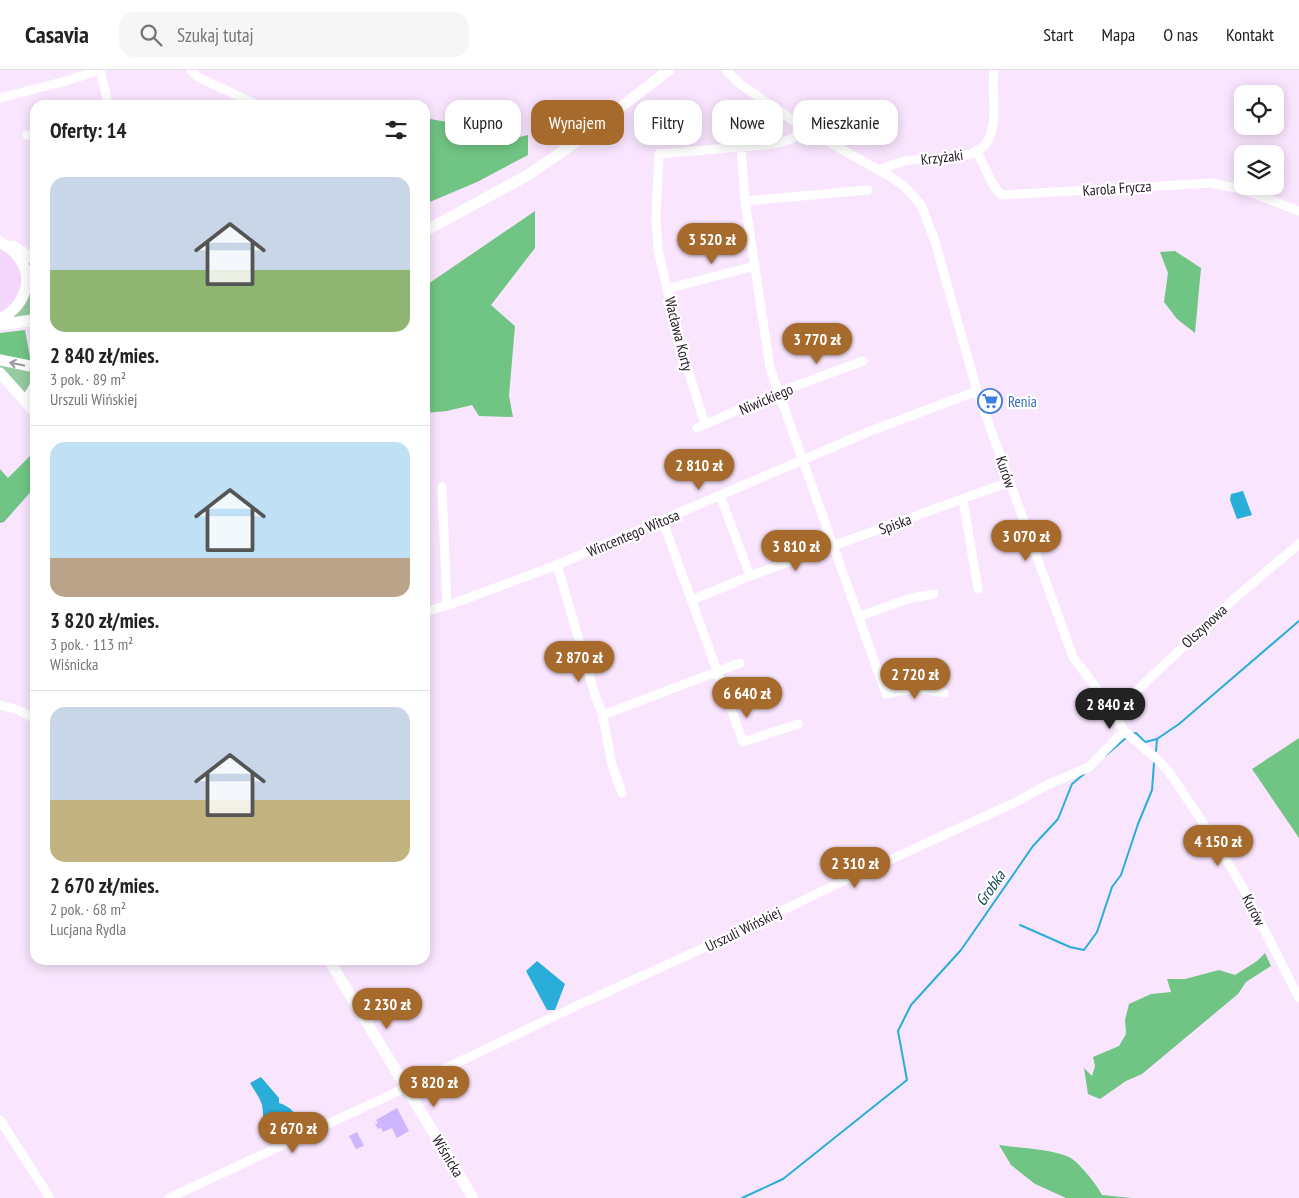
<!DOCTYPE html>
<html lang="pl">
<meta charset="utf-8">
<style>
body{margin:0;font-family:"PT Sans Narrow",sans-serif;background:#f6f6f6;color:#222;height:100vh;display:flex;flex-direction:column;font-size:19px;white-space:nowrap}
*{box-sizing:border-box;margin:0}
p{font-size:16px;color:#767676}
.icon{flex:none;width:28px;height:28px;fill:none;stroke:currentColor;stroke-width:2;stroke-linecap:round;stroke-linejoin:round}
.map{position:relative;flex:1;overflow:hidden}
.drawer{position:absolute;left:30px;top:30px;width:400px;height:865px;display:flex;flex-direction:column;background:#fff;border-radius:15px;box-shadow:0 2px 12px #0003}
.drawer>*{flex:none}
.top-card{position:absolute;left:445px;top:30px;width:475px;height:45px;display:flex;gap:10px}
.tools{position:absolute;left:1234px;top:15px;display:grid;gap:10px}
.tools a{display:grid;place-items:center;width:50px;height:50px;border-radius:10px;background:#fff;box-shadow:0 2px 12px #0003;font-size:25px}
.price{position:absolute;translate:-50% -42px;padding:0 11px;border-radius:18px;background:#a66b2c;color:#fff;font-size:16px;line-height:32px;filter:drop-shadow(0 1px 2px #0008)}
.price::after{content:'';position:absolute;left:50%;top:30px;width:15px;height:11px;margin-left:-8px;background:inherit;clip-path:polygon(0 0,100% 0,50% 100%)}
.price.active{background:#222;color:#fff}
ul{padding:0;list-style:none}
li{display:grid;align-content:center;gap:10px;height:265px;padding:0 20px}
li+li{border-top:1px solid #e0e0e0}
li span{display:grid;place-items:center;height:155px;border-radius:15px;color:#555}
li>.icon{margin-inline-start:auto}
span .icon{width:90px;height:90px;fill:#fffc;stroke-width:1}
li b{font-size:21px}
h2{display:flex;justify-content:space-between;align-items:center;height:60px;padding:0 20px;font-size:21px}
.pill{padding:0 18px;border-radius:15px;background:#fff;box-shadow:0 2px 12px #0003;font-size:18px;line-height:45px}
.pill.active{background:#a66b2c;color:#fff}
header{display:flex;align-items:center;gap:30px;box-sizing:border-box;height:70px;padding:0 25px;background:#fff;border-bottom:1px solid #e0e0e0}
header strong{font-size:24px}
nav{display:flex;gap:28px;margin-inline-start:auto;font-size:18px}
.search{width:350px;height:45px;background:#f6f6f6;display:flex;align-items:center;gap:12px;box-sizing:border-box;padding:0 18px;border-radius:15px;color:#767676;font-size:19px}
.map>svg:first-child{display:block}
.built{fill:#f4d6fb}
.green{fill:#96caa0}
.forest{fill:#71c584}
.water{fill:#28aed8}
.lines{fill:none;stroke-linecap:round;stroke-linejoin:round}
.stream{stroke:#28aed8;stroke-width:2}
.building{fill:#cdb6fc}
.minor{stroke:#fff;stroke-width:9}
.major{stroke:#fff;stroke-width:11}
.oneway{stroke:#9b979c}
.labels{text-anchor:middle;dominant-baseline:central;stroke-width:4.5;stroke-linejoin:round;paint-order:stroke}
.street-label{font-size:15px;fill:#201722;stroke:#fff}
.shop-label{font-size:15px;fill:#366cbe;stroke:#fff;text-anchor:start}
.water-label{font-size:16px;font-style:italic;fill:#14485a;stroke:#fff}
</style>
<header>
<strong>Casavia</strong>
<div class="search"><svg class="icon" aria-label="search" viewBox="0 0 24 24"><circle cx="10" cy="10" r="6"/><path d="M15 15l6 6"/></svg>Szukaj tutaj</div>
<nav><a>Start</a><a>Mapa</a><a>O nas</a><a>Kontakt</a></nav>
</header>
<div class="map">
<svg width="1299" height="1128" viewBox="0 0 1299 1128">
<rect width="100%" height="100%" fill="#f9e5fe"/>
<path class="built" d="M0,177l18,16 5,18 -4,18 -19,16z"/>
<path class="green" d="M27,190l8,5v49l-23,3 8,-7z
M0,294l35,6v11l-11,12 -24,-26z"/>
<path class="forest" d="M425,48l22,4h51l9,18 21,-5v20l-51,27 -52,22z
M535,141v37l-44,57 24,21 -6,70 4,21 -34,-1 -7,-11 -25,6 -22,2v-127z
M1175,181l26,17 -6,65 -18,-14 -13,-17 4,-29 -8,-21z
M25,260l6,33 -31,-8v-22z
M35,381v36l-31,35 -4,1v-54l8,9z
M1299,668v100l-47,-69z
M1265,883l6,13 -25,16 -8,12 -96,80 -16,7 -26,18 -12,-5 -4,-26 8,8 3,-10 -2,-9 26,-11 7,-12 -1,-14 4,-16 22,-10 20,-2 -4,-13h18l34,-9 16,5 22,-14z
M999,1075c19,3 53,4 70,12 9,4 29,29 33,38l30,3h-66l-31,-14 -24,-19z"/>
<path class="water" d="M1243,421l9,24 -15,4 -7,-19 1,-6z
M537,891l28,23 -10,26h-8l-21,-39z
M261,1007l18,21v5c12,4 18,10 20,23l-15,10 -11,2c-11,-8 -9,-21 -11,-33 -2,-7 -8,-15 -12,-22z"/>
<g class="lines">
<path class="stream" d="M1132,664l4,-1 9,9 12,-3 22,-15 120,-103
M1156,681l1,-12
M1105,686l21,-18
M1020,855l50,22 14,3 13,-18 15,-45 9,-12 17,-51 14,-34 2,-27
M742,1128l41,-19 124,-99 -9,-49 13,-26 50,-55 72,-104 25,-27 14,-35 12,-10"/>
</g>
<path class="building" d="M397,1038l12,23 -12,7 -5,-10 -9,4 -2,-4 -3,1 -3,-5 3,-1 -2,-3z
M357,1062l7,14 -8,3 -7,-13z"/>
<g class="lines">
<path class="minor" d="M100,0l7,29v6
M191,0l7,7 59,28
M726,0l14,14 64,44 87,49 14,10 16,18 14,36 42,150 96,266 41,55 10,19 33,28 12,13 45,67 29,49 56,110
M0,28l66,-17 34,-11
M27,65h8
M741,77l4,54 25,167 116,326 30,-6 28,5
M976,80c7,11 16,39 26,45l208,-12 32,6 57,22
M879,100c7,-2 15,-6 22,-8 24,-7 78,5 89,-26 8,-20 1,-45 4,-66
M745,131l123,-11
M667,215l3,3 85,-22
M705,354l-25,-79 -22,-96 -2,-31 3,-64 115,-10 18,-5 12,-11
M697,358l82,-36 84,-31
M442,417l5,119
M720,425l30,81
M963,430l15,89
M659,451l7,9 77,212 55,-18
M557,495l39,133 6,14 10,53 10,28
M692,530l58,-24 259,-94
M425,542l27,-8 105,-39 311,-133 109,-41
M860,546l51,-18 23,-4
M0,635l18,5 17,9
M1114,642l121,-114 64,-54
M603,645l137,-52
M0,1050l50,78
M169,1128l221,-103 171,-82 160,-73 114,-55 183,-84 29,-16 42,-18 35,-36"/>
<path class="major" d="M425,161l103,-56 45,-31 96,-74
M0,172c6,4 12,7 16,12 21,23 9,52 -16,65
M13,176l22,14
M0,255l35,-5
M0,290l35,7
M0,303l35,39
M26,332l9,-16
M329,890l144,238"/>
</g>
<defs><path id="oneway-shaft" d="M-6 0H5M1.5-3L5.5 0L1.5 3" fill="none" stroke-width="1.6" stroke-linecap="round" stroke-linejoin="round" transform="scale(1.25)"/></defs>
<use class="oneway" href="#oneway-shaft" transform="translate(17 294) rotate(-168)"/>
<defs>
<symbol id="supermarket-ring" viewBox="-11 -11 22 22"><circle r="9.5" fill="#fff" stroke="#3f7fe0" stroke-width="1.5"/><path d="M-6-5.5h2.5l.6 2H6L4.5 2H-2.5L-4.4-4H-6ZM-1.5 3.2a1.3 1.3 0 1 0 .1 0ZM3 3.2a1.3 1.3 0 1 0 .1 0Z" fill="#3f7fe0"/></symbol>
</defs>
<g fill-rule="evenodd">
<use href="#supermarket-ring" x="976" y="317" width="28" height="28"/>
</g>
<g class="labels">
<g class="street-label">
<text transform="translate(942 87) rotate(-7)">Krzyżaki</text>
<text transform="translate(1117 118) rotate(-4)">Karola Frycza</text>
<text transform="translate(679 264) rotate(76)">Wacława Korty</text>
<text transform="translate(766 329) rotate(-23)">Niwickiego</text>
<text transform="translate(1006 402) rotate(71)">Kurów</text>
<text transform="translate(895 454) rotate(-20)">Spiska</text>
<text transform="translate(633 463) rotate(-23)">Wincentego Witosa</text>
<text transform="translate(1204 556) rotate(-43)">Olszynowa</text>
<text transform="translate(1254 840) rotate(63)">Kurów</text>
<text transform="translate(743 859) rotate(-26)">Urszuli Wińskiej</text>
<text transform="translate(448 1086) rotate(59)">Wiśnicka</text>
</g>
<g class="shop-label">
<text x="1008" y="331">Renia</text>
</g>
<g class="water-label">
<text transform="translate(990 818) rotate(-55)">Grobka</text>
</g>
</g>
</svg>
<div class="tools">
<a><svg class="icon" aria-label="locate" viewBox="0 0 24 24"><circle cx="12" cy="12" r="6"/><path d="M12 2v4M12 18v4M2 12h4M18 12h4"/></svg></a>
<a><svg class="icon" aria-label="layers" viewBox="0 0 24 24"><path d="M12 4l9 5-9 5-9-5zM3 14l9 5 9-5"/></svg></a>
</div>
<b class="price" style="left:712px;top:195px">3 520 zł</b>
<b class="price" style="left:817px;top:295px">3 770 zł</b>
<b class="price" style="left:699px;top:421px">2 810 zł</b>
<b class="price" style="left:1026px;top:492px">3 070 zł</b>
<b class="price" style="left:796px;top:502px">3 810 zł</b>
<b class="price" style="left:579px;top:613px">2 870 zł</b>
<b class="price" style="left:915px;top:630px">2 720 zł</b>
<b class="price" style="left:747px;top:649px">6 640 zł</b>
<b class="price active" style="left:1110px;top:660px">2 840 zł</b>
<b class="price" style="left:1218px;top:797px">4 150 zł</b>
<b class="price" style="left:855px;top:819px">2 310 zł</b>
<b class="price" style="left:387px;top:960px">2 230 zł</b>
<b class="price" style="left:434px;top:1038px">3 820 zł</b>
<b class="price" style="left:293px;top:1084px">2 670 zł</b>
<div class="top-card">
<a class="pill">Kupno</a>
<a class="pill active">Wynajem</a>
<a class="pill">Filtry</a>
<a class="pill">Nowe</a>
<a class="pill">Mieszkanie</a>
</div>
<section class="drawer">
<h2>Oferty: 14<svg class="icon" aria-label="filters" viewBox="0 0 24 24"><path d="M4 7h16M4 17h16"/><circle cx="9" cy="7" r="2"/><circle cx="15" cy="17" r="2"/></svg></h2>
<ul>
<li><span style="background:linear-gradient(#c9d6e8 60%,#8fb573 0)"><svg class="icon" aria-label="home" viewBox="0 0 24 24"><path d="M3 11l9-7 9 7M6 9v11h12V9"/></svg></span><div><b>2 840 zł/mies.</b><p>3 pok. · 89 m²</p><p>Urszuli Wińskiej</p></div></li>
<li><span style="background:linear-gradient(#bfe0f5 75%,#b9a48a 0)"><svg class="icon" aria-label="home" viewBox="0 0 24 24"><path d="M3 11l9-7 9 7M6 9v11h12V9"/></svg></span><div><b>3 820 zł/mies.</b><p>3 pok. · 113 m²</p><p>Wiśnicka</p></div></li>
<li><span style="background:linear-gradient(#c9d6e8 60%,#c2b280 0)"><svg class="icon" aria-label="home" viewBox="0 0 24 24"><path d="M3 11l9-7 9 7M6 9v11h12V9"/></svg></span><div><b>2 670 zł/mies.</b><p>2 pok. · 68 m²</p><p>Lucjana Rydla</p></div></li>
</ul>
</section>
</div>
